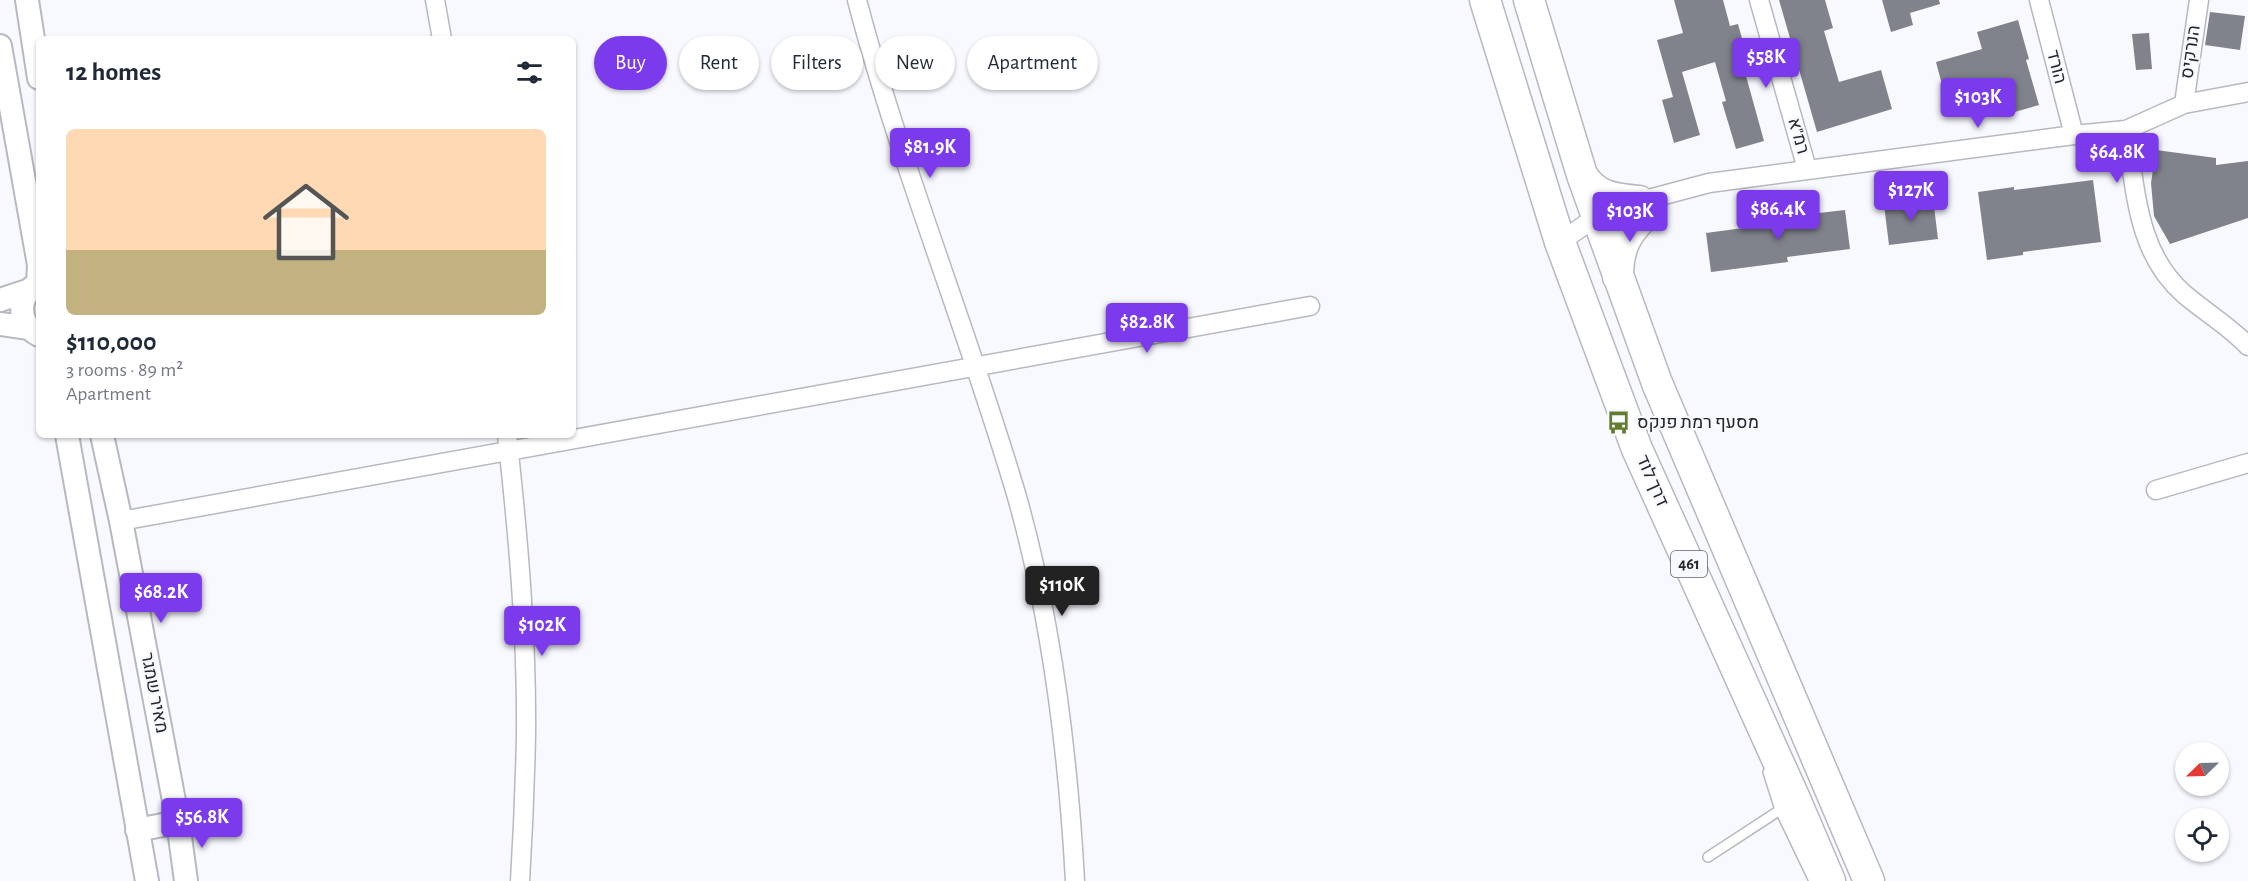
<!DOCTYPE html>
<meta charset="utf-8">
<style>
body{margin:0;font-family:"Alegreya Sans",Heebo,sans-serif;background:#f6f6f7;color:#1f2937;height:100vh;display:flex;flex-direction:column;font-size:22px;white-space:nowrap}
*{box-sizing:border-box;margin:0}
p{font-size:20px;color:#747a83}
.icon{flex:none;width:33px;height:33px;fill:none;stroke:currentColor;stroke-width:2;stroke-linecap:round;stroke-linejoin:round}
.map{position:relative;flex:1;overflow:hidden}
.sheet{position:absolute;left:36px;top:36px;width:540px;height:402px;display:flex;flex-direction:column;background:#fff;border-radius:9px;box-shadow:0 2px 4px #0004}
.sheet>*{flex:none}
.top-card{position:absolute;left:594px;top:36px;width:570px;height:54px;display:flex;gap:12px}
.needle{width:39px;rotate:247deg}
.fabs{position:absolute;left:2175px;top:742px;display:grid;gap:12px}
.fabs a{display:grid;place-items:center;width:54px;height:54px;border-radius:50%;background:#fff;box-shadow:0 2px 4px #0004;font-size:30px}
.price{position:absolute;translate:-50% -51px;padding:0 14px;border-radius:6px;background:#7c3aed;color:#fff;font-size:20px;line-height:39px;filter:drop-shadow(0 2px 3px #0008)}
.price::after{content:'';position:absolute;left:50%;top:36px;width:18px;height:14px;margin-left:-9px;background:inherit;clip-path:polygon(0 0,100% 0,50% 100%)}
.price.selected{background:#222;color:#fff}
ul{padding:0;list-style:none}
li{display:grid;align-content:center;gap:12px;height:318px;padding:0 30px}
li span{display:grid;place-items:center;height:186px;border-radius:9px;color:#555}
li>.icon{margin-inline-start:auto}
span .icon{width:108px;height:108px;fill:#fffc;stroke-width:1}
li b{font-size:26px}
h2{display:flex;justify-content:space-between;align-items:center;height:72px;padding:0 30px;font-size:26px}
.pill{padding:0 21px;border-radius:27px;background:#fff;box-shadow:0 2px 4px #0004;font-size:21px;line-height:54px}
.pill.selected{background:#7c3aed;color:#fff}
.map>svg:first-child{display:block}
.building{fill:#81838c}
.lines{fill:none;stroke-linecap:round;stroke-linejoin:round}
.service-casing{stroke:#b7b9c2;stroke-width:12}
.minor-casing{stroke:#b7b9c2;stroke-width:21}
.tertiary-casing{stroke:#b7b9c2;stroke-width:26}
.primary-casing{stroke:#b7b9c2;stroke-width:33}
.service{stroke:#fff;stroke-width:9}
.minor{stroke:#fff;stroke-width:18}
.tertiary{stroke:#fff;stroke-width:22}
.primary{stroke:#fff;stroke-width:30}
.labels{text-anchor:middle;dominant-baseline:central;stroke-width:4.5;stroke-linejoin:round;paint-order:stroke}
.shield{fill:#f8f9ff;stroke:#64656a;stroke-width:1.5}
.shield-label{font-size:16px;font-weight:bold;fill:#25262a}
.street-label{font-size:18px;fill:#25262a;stroke:#f8f9ff}
.poi-label{font-size:18px;fill:#25262a;stroke:#f8f9ff;text-anchor:start}
</style>
<div class="map">
<svg width="2248" height="881" viewBox="0 0 2248 881">
<rect width="100%" height="100%" fill="#f8f9ff"/>
<path class="building" d="M1674,0h49l7,26 8,-2 14,50 -6,2 18,65 -28,8 -14,-47 4,-1 -11,-39 -33,10 18,63 -26,8 -12,-43 11,-3 -16,-57 26,-7z
M1779,0h46l8,28 -9,3 15,51 42,-12 11,39 -75,23z
M1882,0h57l1,4 -30,9 3,12 -22,7z
M2210,12l35,4 -5,34 -35,-5z
M2018,20l11,39 -3,1 13,45 -42,12 -9,-33 -43,12 -9,-34 46,-13 -5,-17z
M2149,33l3,36 -16,1 -4,-36z
M2156,150l60,8v7l32,-4v57l-78,26 -16,-28 -3,-33z
M2093,180l8,62 -78,10v3l-36,5 -9,-68 36,-5v3z
M1933,198l5,41 -49,6 -5,-40z
M1845,210l5,39 -63,8 1,5 -77,10 -5,-39 96,-13 -1,-5z"/>
<g class="lines">
<defs>
<path id="service" d="M1780,810l34,71
M1708,857l72,-47 -12,-38"/>
<path id="minor" d="M435,0l7,39
M857,0c44,168 111,330 160,497 35,124 51,255 58,384
M1759,0l48,169
M2039,0l35,135
M2184,104l15,-104
M2126,130c10,59 10,122 58,164 21,18 45,32 64,52
M1630,204l79,-21 365,-48 52,-5 58,-26 64,-12
M1560,242l36,-25 8,-3
M507,435c11,99 20,200 19,300 -1,49 -3,97 -6,146
M2156,490l92,-27
M121,521l1189,-215"/>
<path id="tertiary" d="M27,0l12,78
M0,46l39,219 -1,18
M39,283c-22,11 -23,41 0,52
M0,300l27,-9
M0,324l29,4
M67,435l80,446
M102,435l19,86 57,301 8,59
M137,830l41,-8"/>
<path id="primary" d="M1485,0l75,242 77,207 158,350 35,82
M1529,0l53,175 75,208 212,498
M1582,175c14,22 32,24 57,26
M1618,277c0,-25 6,-42 25,-60"/>
</defs>
<use href="#service" class="service-casing"/>
<use href="#minor" class="minor-casing"/>
<use href="#tertiary" class="tertiary-casing"/>
<use href="#primary" class="primary-casing"/>
<use href="#service" class="service"/>
<use href="#minor" class="minor"/>
<use href="#tertiary" class="tertiary"/>
<use href="#primary" class="primary"/>
</g>
<defs>
<symbol id="bus-bare" viewBox="-9 -9 18 18"><path d="M-5-6H5V4H4V6H2V4H-2V6H-4V4H-5ZM-3.5-4V0h7V-4ZM-3.5 1.2v1.5H-2V1.2ZM2 1.2v1.5H3.5V1.2Z" fill="#637b2e" stroke="#f8f9ff" stroke-width="2.5" paint-order="stroke"/></symbol>
</defs>
<g fill-rule="evenodd">
<use href="#bus-bare" x="1602" y="406" width="33" height="33"/>
</g>
<g class="labels">
<rect class="shield" x="1671" y="551" width="36" height="26" rx="4.5"/>
<g class="shield-label">
<text x="1689" y="564">461</text>
</g>
<g class="street-label">
<text transform="translate(2191 52) rotate(-82)">הנרקיס</text>
<text transform="translate(2056 67) rotate(75)">הורד</text>
<text transform="translate(1798 136) rotate(74)">רמ"א</text>
<text transform="translate(1652 481) rotate(66)">דרך לוד</text>
<text transform="translate(154 693) rotate(79)">מאיר שמגר</text>
</g>
<g class="poi-label">
<text x="1637" y="423">מסעף רמת פנקס</text>
</g>
</g>
</svg>
<div class="fabs">
<a><svg class="needle" viewBox="-14 -14 28 28"><path d="M0-13l5 13h-10z" fill="#e53935"/><path d="M0 13l5-13h-10z" fill="#747a83"/></svg></a>
<a><svg class="icon" aria-label="locate" viewBox="0 0 24 24"><circle cx="12" cy="12" r="6"/><path d="M12 2v4M12 18v4M2 12h4M18 12h4"/></svg></a>
</div>
<b class="price" style="left:1766px;top:89px">$58K</b>
<b class="price" style="left:1978px;top:129px">$103K</b>
<b class="price" style="left:930px;top:179px">$81.9K</b>
<b class="price" style="left:2117px;top:184px">$64.8K</b>
<b class="price" style="left:1911px;top:222px">$127K</b>
<b class="price" style="left:1778px;top:241px">$86.4K</b>
<b class="price" style="left:1630px;top:243px">$103K</b>
<b class="price" style="left:1147px;top:354px">$82.8K</b>
<b class="price selected" style="left:1062px;top:617px">$110K</b>
<b class="price" style="left:161px;top:624px">$68.2K</b>
<b class="price" style="left:542px;top:657px">$102K</b>
<b class="price" style="left:202px;top:849px">$56.8K</b>
<div class="top-card">
<a class="pill selected">Buy</a>
<a class="pill">Rent</a>
<a class="pill">Filters</a>
<a class="pill">New</a>
<a class="pill">Apartment</a>
</div>
<section class="sheet">
<h2>12 homes<svg class="icon" aria-label="filters" viewBox="0 0 24 24"><path d="M4 7h16M4 17h16"/><circle cx="9" cy="7" r="2"/><circle cx="15" cy="17" r="2"/></svg></h2>
<ul>
<li><span style="background:linear-gradient(#ffd9b3 65%,#c2b280 0)"><svg class="icon" aria-label="home" viewBox="0 0 24 24"><path d="M3 11l9-7 9 7M6 9v11h12V9"/></svg></span><div><b>$110,000</b><p>3 rooms · 89 m²</p><p>Apartment</p></div></li>
</ul>
</section>
</div>
